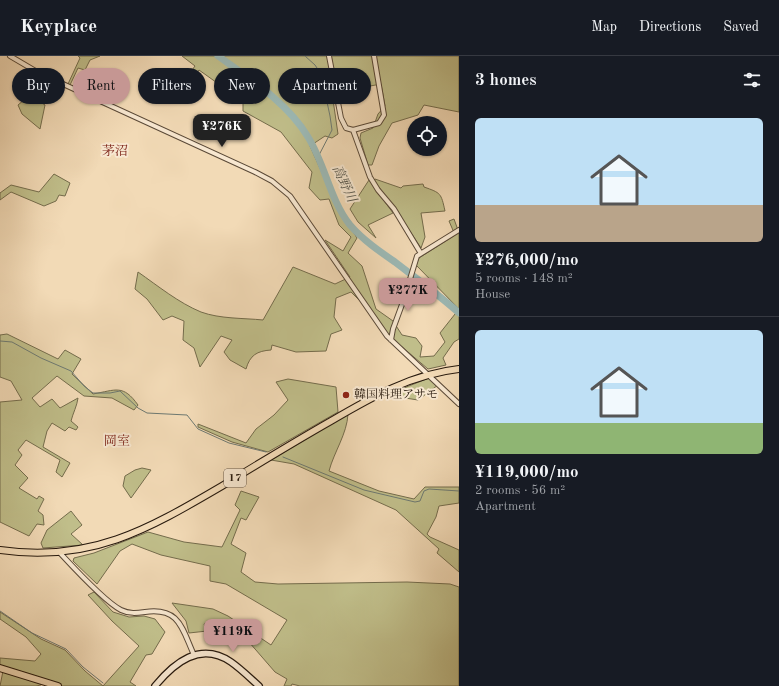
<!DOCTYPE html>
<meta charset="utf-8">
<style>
body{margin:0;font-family:"Old Standard TT","Noto Serif JP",serif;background:#20242c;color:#f1f3f6;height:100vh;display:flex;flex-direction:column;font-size:15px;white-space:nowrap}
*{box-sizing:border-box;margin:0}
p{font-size:13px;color:#9ea1a6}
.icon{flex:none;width:22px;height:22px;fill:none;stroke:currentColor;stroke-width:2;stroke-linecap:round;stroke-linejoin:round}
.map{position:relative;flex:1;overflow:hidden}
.sheet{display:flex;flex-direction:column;background:#171b24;width:320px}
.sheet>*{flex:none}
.hud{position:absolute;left:12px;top:12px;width:380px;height:36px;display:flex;gap:8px}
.tools{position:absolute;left:407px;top:60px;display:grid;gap:8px}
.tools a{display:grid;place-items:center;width:40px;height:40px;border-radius:50%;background:#171b24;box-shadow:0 1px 3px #0004;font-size:20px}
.price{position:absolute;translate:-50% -34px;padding:0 9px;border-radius:8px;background:#c59692;color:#111;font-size:13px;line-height:26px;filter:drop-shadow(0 1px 2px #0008)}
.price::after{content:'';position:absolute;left:50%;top:24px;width:12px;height:9px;margin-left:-6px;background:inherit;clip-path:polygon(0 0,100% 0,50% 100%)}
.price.selected{background:#222;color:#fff}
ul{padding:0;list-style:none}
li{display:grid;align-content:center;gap:8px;height:212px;padding:0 16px}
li+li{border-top:1px solid #363941}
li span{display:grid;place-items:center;height:124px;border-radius:6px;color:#555}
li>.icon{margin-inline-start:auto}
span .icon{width:72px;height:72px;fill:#fffc;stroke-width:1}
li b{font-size:17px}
h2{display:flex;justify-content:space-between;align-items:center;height:48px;padding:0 16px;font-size:17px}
.pill{padding:0 14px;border-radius:18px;background:#171b24;box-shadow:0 1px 3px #0004;font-size:14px;line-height:36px}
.pill.selected{background:#c59692;color:#111}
header{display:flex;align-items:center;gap:24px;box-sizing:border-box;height:56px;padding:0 20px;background:#171b24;border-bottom:1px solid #363941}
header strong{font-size:19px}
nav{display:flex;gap:22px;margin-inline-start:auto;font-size:14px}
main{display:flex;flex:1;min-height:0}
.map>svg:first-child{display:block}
.green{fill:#c0be8a;stroke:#746c4c}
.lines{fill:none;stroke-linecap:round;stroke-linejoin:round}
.stream{stroke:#6d7972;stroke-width:1}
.river{stroke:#9cb9b5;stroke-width:7}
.street-casing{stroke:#5a4937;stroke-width:6}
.secondary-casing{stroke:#27190d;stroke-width:8}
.primary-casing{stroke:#27190d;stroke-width:8}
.street{stroke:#f7e7d0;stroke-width:4}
.secondary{stroke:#f7e7d0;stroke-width:5.5}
.primary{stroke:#f2dab6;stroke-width:6}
.poi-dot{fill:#8f2418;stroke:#f7e7d0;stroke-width:1.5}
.labels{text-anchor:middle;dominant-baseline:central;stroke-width:4;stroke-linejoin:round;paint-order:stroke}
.shield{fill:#f7e7d0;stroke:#655748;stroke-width:1}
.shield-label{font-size:11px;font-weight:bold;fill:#27190d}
.poi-label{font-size:12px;fill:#27190d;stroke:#f7e7d0;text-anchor:start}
.neighbourhood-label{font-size:13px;fill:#7a1f14;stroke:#f7e7d0}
.water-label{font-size:13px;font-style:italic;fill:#505148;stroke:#f7e7d0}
</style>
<header>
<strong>Keyplace</strong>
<nav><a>Map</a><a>Directions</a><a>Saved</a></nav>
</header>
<main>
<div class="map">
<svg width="459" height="630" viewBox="0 0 459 630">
<rect width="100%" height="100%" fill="#f2dab6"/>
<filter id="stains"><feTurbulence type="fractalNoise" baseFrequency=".005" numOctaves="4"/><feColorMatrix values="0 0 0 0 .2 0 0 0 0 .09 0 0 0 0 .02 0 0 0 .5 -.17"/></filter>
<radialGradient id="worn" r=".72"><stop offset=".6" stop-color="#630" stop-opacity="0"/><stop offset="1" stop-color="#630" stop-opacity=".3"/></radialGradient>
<path class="green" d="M78,0h22l-10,4 -5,10 -7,-2 -8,17 -2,-1 12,-26z
M182,0h277v56l-35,-7 -6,10 -26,8 -13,23 -7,19h-4l-8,-27 1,-5 12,-5 5,-14 7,-8 -4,-22 -49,9 6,41 -6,4 -7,-2 -15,10 26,58 21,34 -9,15 14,13 14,43 17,12 9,14 14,3 6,8 -2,11 14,-1 11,-14 -5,-9 19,-24 -43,-44 3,-7 36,-23 -6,-14 5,-2 5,14v106l-5,3 -11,16 3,7 -18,4 -40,-34 -18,-24 -19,-19 -15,6 -2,19 8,13 -11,4 -5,17 -30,1 -24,-7 -1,5c-14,1 -21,5 -25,19l-16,-9 -6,-8 8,-12 -11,-4 -21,31 -6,-19 -11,-8 1,-19 -12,-5 -9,4 -16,-21 -12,-10 3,-17c20,14 41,31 63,40 19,7 43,6 62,8l30,-53 42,17 15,-7 -25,-37 18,11 8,-14 -12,-12 -10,-26 -9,1 -11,-12 3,-16 -31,-40 -38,-21v-14l-23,-12 -21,-15 -19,24 -3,-3 18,-25z
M30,39l15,10 -5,24 -18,-15 -4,-9z
M54,118l16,9 -5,13 -6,-1 -3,6 -12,5 -33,-14 -11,8v-7l11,-8 28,7z
M375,123l26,9 2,-2 20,-2 1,3c17,6 17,6 21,24l-24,2 4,24 -4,11 -29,-44 -18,-23z
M369,124l24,33 -25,12 8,13 -18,-16 -8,-13z
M7,278l51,25 7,-9 16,9 -9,15 21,20c23,-4 30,-10 45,11l-4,5 -22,-12 -28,-2 -27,-20 -25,22 8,9 12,-8 8,9 18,-10c-1,8 -5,15 -7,23l7,6 -2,3 -7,-3 -4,4 -13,-8 -5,8 -4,16 27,16 -8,14 -6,-5 4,-12 -34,-20 -8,10 4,5 -7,10 13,13 -9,10 18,11 2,-3 5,3 -6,12 5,4 1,10 -7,-1 -8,12 -29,-14v-120l22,-2 -11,-19 -11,-4v-42z
M429,322l9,7 -20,15 -32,-5z
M288,323l48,8 2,25 -70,40 -36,-10 -34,-15v-3l48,19 10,-14 18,-14 14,-15 -12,-18z
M348,358c-1,20 -14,38 -19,57l50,20 35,8 11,-12h34v16l-20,3 -3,11 -9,17 3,3 29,13v22l-22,-19 2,-4 -43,-39 -102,-46 -23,-4z
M142,412l9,2 -20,28 -8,-12 2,-10 10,-6z
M241,435l18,6 -13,23 -5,-2 -10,26 15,9 -5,19 14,10 23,2 129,-2 43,2 9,3v99h-159l-8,-2 -1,2h-7l3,-7 -12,-7 -33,-38 -17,-6 -9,-8 -12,4 3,7 -18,2 -3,-12 -14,-18 41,6 15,7 43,29 16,-25 -61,-36 -16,-3v-15l-49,-11 -29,-11 -12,7 -23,33 -24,-23 1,-3 20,-5 54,-21 36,10 38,5 18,-37 -5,-5z
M71,455l11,14 -11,9 12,11 -40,3 -2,-5 6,-13z
M94,536l19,20 16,5 15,-1 11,3 10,13 -13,22 -6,1 -16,27 6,4h-80l-20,-10 -36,-11v-7l35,3 6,-7 -15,-17 -26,-18v-7l41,27 24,11 20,21 18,15 36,-40 -27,-25 -24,-26z
M3,615l39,12 -1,2 -5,1h-36z"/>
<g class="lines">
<path class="stream" d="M305,0l10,9 6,9 9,42 2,14 -14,27
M0,285l12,1 29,16 30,13 13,15 9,7h17l10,-2 18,17 9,5 40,2 11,14 31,14 37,9
M283,401l81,33 51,12 5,-1 4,-10 5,-2 30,2
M0,555l32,22 34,16 17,18 20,16"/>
<path class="river" d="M218,0c32,23 70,47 90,81 17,27 22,63 42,88 13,15 29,26 45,37 22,17 44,33 64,51"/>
<defs>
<path id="street" d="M10,0l29,17 216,99 17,9 18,15 97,140 72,68
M329,0l12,62 5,10 7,2 26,-7 5,-8 -10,-59
M353,74l17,47 8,13 16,19 26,43
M391,284l2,-11 11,-30 13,-43 42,-26
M60,497c13,14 45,49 61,57 8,4 16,3 24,2 35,-5 37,17 49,43"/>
<path id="secondary" d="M155,630c19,-23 45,-45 76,-24 10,7 19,16 28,24"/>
<path id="primary" d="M0,494c90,13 147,-20 222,-64 36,-22 72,-44 109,-65 41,-24 81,-47 128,-52
M0,612l58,18"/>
</defs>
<use href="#street" class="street-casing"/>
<use href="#secondary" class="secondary-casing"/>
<use href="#primary" class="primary-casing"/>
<use href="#street" class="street"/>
<use href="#secondary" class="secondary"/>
<use href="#primary" class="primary"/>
</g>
<circle class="poi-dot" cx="346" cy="339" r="4"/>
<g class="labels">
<rect class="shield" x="224" y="413" width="22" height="18" rx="3"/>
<g class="shield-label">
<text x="235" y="422">17</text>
</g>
<g class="poi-label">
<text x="354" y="339">韓国料理アサモ</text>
</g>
<g class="neighbourhood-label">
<text x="115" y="95">茅沼</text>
<text x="117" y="385">岡室</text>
</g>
<g class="water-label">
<text transform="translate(344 128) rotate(65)">高野川</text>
</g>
</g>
<rect width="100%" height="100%" filter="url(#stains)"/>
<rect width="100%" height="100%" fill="url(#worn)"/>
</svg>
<div class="tools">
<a><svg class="icon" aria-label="locate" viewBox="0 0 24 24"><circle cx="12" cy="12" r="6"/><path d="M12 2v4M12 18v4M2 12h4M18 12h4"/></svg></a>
</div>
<b class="price selected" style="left:222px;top:92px">¥276K</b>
<b class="price" style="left:408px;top:256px">¥277K</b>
<b class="price" style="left:233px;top:597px">¥119K</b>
<div class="hud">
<a class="pill">Buy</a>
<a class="pill selected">Rent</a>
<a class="pill">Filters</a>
<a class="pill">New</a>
<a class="pill">Apartment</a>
</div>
</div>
<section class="sheet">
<h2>3 homes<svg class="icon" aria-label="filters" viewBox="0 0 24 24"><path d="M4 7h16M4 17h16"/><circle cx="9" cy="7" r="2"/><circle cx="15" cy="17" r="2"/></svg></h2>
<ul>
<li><span style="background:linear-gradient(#bfe0f5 70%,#b9a48a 0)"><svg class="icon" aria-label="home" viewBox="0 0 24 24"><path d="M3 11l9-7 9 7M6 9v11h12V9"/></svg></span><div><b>¥276,000/mo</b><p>5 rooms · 148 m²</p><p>House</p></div></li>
<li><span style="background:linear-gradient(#bfe0f5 75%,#8fb573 0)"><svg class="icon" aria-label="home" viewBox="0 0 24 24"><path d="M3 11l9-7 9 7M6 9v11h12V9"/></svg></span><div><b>¥119,000/mo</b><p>2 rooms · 56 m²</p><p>Apartment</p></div></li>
</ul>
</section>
</main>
